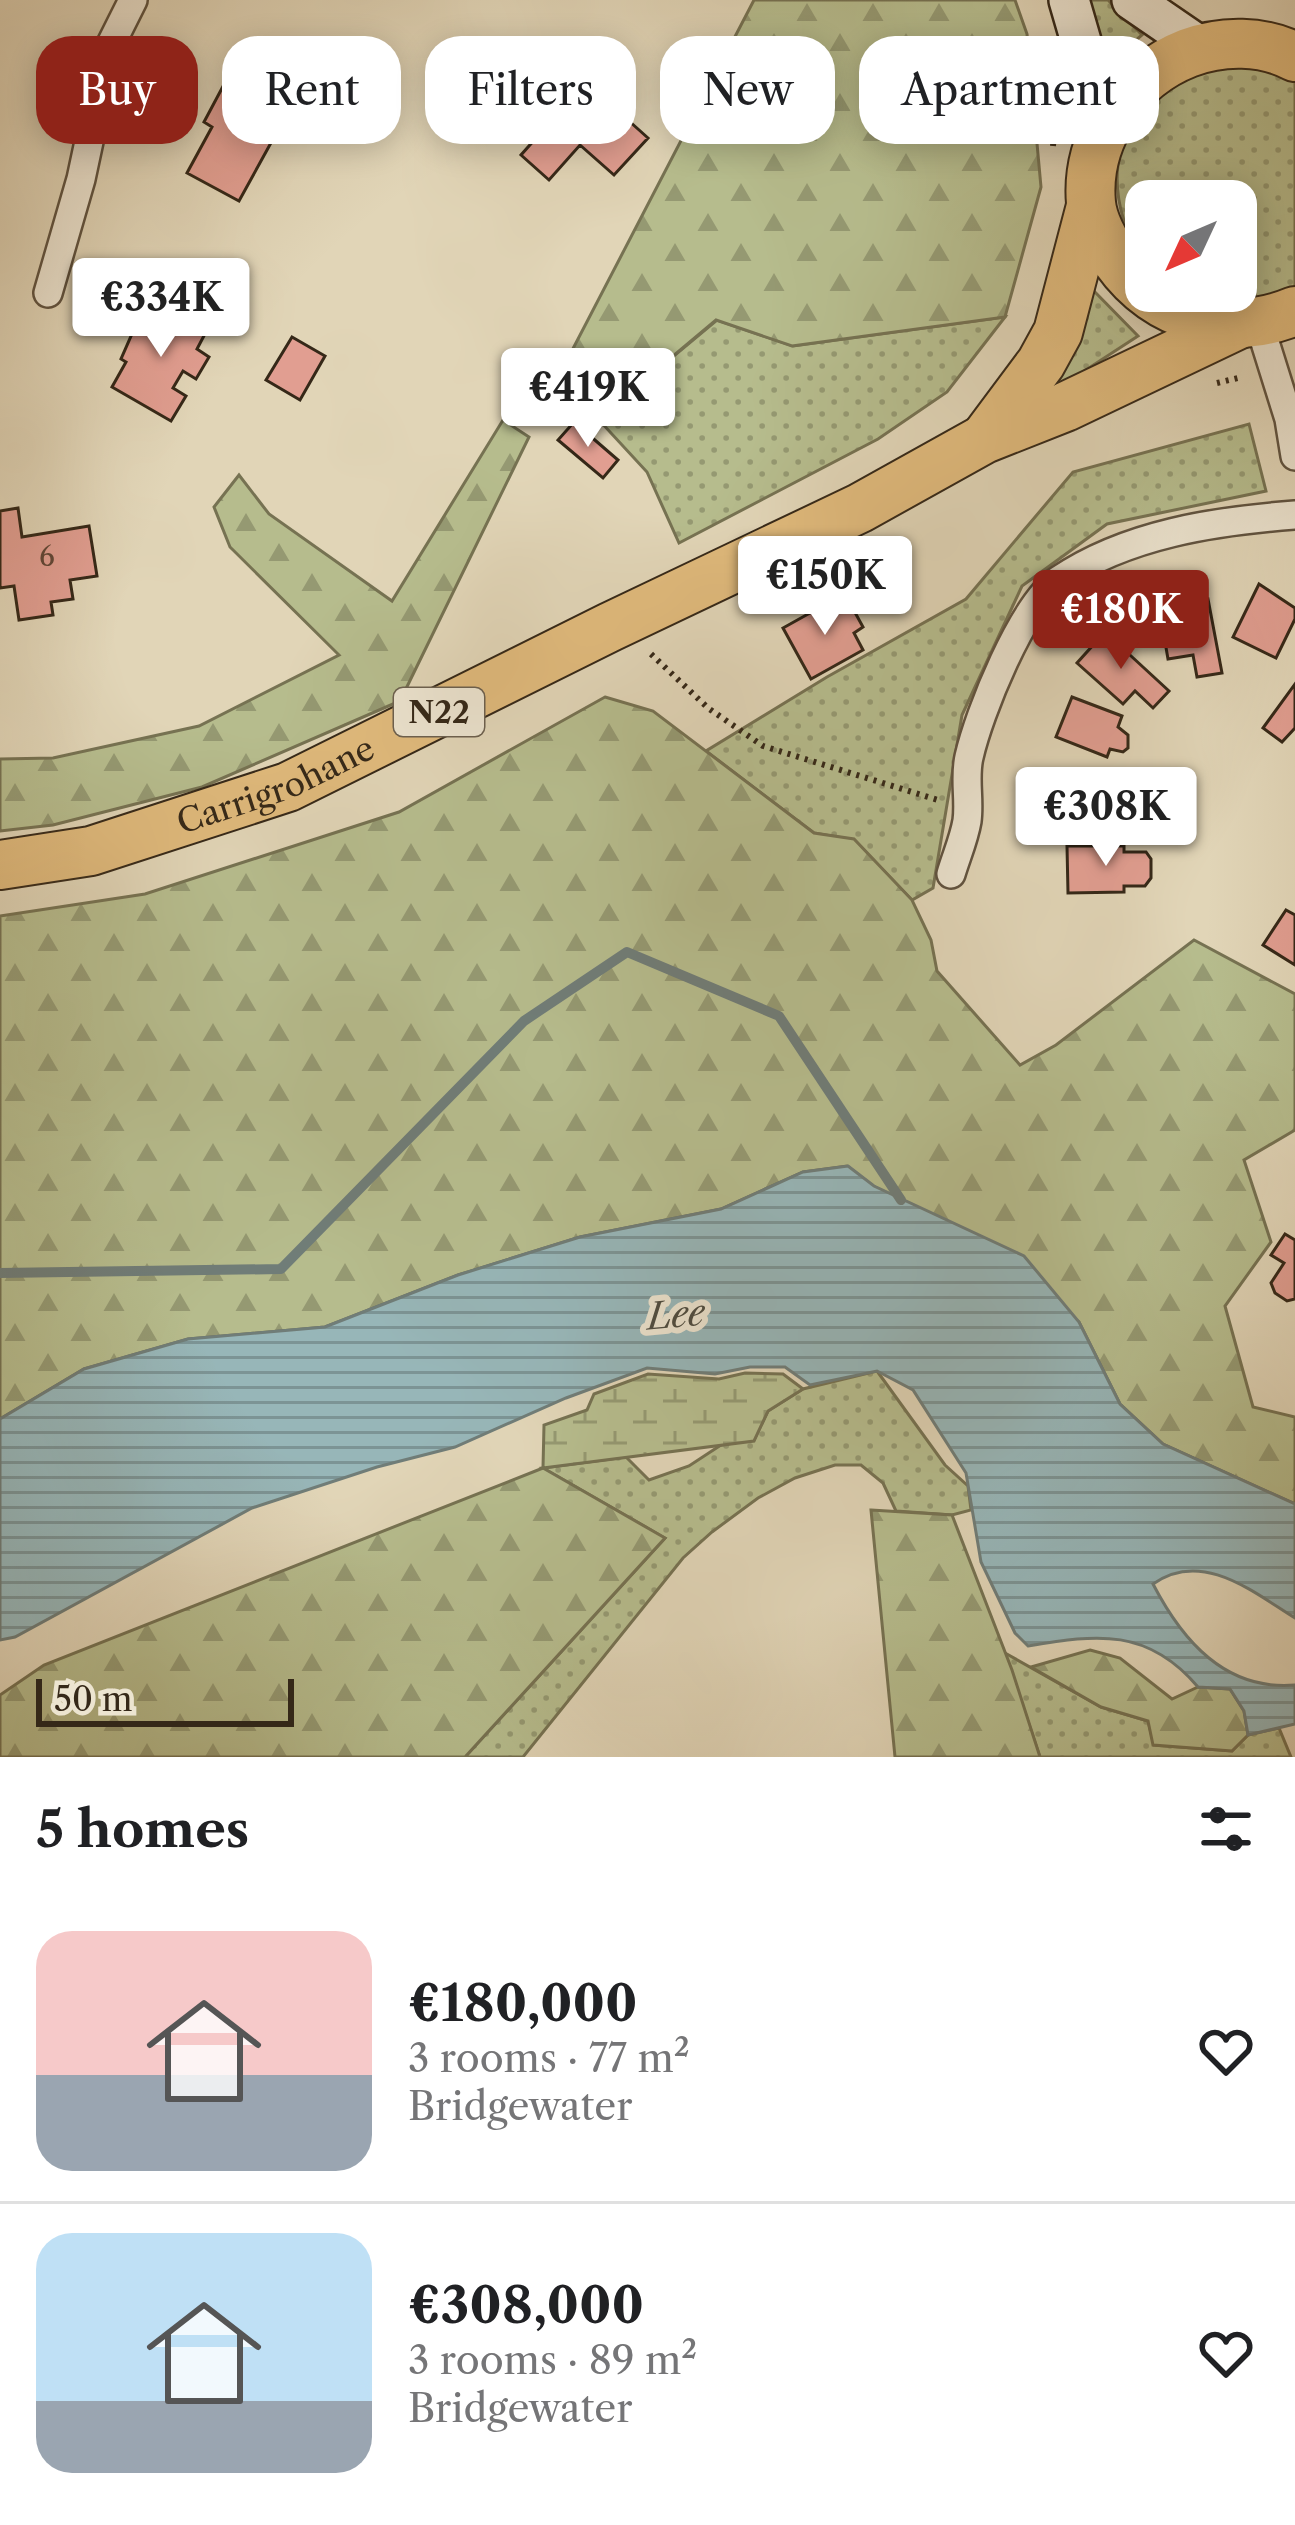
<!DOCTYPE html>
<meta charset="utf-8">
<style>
body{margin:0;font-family:"Libre Caslon Text",serif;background:#f6f6f6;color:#202124;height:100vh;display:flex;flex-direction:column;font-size:45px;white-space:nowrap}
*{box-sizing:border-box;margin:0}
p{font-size:39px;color:#757577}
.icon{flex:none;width:66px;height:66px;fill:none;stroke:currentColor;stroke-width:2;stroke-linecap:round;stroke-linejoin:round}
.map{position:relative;height:1757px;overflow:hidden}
.sheet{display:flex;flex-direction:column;background:#fff;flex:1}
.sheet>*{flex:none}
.top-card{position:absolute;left:36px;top:36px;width:1224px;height:108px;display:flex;gap:24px}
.needle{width:78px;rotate:226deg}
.fabs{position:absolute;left:1125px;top:180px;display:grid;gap:24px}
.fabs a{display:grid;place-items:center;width:132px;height:132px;border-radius:24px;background:#fff;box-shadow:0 6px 30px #0003;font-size:60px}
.scale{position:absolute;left:36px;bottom:30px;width:258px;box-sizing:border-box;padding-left:12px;border:6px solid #352818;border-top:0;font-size:33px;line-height:42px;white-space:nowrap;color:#352818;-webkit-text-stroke:9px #ece4d0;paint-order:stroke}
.price{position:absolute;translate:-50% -102px;padding:0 27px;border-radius:12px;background:#fff;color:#222;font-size:39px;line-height:78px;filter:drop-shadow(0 3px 6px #0008)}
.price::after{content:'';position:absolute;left:50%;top:72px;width:36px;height:27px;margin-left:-18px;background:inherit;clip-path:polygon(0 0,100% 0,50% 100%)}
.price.current{background:#8f2418;color:#fff}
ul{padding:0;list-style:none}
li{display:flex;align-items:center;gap:36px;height:300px;padding:0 36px}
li+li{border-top:3px solid #e0e0e0}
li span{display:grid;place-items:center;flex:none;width:336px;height:240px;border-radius:36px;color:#555}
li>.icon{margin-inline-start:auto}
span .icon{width:144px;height:144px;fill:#fffc;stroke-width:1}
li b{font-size:51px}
h2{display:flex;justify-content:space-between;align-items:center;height:144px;padding:0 36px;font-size:51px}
.chip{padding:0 42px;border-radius:36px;background:#fff;box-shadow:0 6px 30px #0003;font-size:42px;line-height:108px}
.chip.current{background:#8f2418;color:#fff}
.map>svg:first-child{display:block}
.grass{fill:url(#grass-dots);stroke:#767252;stroke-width:3}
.forest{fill:url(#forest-firs);stroke:#767252;stroke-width:3}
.wetland{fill:url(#wetland-marsh);stroke:#767252;stroke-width:3}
.water{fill:url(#water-rules);stroke:#707d78;stroke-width:3}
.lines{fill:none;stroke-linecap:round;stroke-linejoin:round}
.stream{stroke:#707d78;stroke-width:10}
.building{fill:#e19e91;stroke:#352818;stroke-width:3}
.minor-casing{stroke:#605340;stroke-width:32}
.secondary-casing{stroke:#352818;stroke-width:44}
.trunk-casing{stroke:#352818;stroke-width:52}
.path{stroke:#352818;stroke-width:6;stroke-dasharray:3 6;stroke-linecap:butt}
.minor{stroke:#ece4d0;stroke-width:27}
.secondary{stroke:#ece4d0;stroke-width:39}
.trunk{stroke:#e0ba7c;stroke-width:48}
.labels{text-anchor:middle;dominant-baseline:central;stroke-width:12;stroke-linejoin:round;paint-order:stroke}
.number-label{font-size:27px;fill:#604636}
.shield{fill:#ece4d0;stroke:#6c604f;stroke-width:3}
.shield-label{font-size:30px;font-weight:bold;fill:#352818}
.street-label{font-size:33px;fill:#352818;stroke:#ece4d0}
.water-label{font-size:36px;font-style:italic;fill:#4e4c40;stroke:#ece4d0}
</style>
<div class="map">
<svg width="1295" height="1757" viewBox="0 0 1295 1757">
<defs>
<pattern id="grass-dots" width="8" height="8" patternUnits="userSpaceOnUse" patternTransform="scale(3)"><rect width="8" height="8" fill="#b6bc8d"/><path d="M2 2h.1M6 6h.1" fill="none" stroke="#959972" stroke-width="1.8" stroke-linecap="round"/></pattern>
<pattern id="forest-firs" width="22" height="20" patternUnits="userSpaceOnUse" patternTransform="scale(3)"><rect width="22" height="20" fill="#b6bc8d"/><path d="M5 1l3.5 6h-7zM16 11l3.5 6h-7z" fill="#959972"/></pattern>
<pattern id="wetland-marsh" width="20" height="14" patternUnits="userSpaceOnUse" patternTransform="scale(3)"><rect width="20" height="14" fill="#b6bc8d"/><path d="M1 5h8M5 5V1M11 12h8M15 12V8" fill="none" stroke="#959972"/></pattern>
<pattern id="water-rules" width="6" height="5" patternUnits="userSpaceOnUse" patternTransform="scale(3)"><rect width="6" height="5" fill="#97b6b8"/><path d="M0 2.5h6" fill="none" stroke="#7c9495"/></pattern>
</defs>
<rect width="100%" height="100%" fill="#e1d5b7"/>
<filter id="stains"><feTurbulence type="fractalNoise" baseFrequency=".00167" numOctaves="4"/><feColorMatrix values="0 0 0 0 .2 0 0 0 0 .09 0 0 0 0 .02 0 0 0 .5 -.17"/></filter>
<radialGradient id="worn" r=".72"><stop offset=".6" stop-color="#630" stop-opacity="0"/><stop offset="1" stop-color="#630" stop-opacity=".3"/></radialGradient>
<path class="grass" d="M1085,0h23l34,35 -31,27z
M1235,62l60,16v210l-55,16 -57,-13h53v-90h-90v63c-40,-55 -42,-133 17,-178 18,-13 51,-17 72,-24z
M1092,289l46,47 -109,71z
M1005,317l-58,75 -69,47 -199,104 -32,-71 -49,-53 119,-99 76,26z
M1249,424l17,67 -159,33 -85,62 -60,129 -29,173 -21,12 -58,-60 -40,-7 -108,-82 121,-74 139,-78 107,-127z
M877,1371l68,94 23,21 3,24 -19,5 -56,-4 -13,-28 -22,-18h-26l-40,13 -37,20 -46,34 -29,26 -160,199h-58l200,-219 -122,-70 83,-11 23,23 40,-14 32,-21 33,-5 14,-29 35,-22z
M1005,1653l96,54 47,14 6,24 78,6 16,-16 31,-7 12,29h-251z"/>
<path class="forest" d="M754,0h261l12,34 14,153 -36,130 -213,29 -76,-26 -118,99 -47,-28z
M503,420l26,17 -129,264 -198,86 -149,38 -53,6v-72l53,-1 146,-32 140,-71 -109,-108 -16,-40 25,-32 30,39 123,87z
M605,697l48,14 161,122 40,6 58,61 19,40 6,31 83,94 36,-20 138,-105 101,54v136l-51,30 27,82 -46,64 28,101 42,10v87l-132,-60 -43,-40 -41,-82 -144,-106 -62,-30 -26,-20 -44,6 -82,37 -141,28 -122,38 -133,52 -137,12 -104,30 -84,50v-503l145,-22 254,-82z
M543,1468l122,70 -200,219h-465v-62l44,-30z
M871,1510l81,5 60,155 28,87h-145z
M1090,1650l30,8 52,41 26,-12 32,2 14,22 4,24 -16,16 -79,-6 -5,-24 -47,-14 -70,-40z"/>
<path class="wetland" d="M745,1373l38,1 20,15 -35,22 -14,30 -211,27 1,-43 43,-15 7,-16 54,-20 71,5z"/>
<path class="water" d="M848,1166l26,20 150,70 55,66 41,82 43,40 132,60v114c-42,-26 -93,-69 -142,-34 29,56 72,107 142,101v39l-47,11 -4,-24 -14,-22 -32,-2c-50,-59 -100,-53 -170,-41l-13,-13 -34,-71 -15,-89 -53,-83 -36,-19 -67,14 -25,-18h-35l-35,7 -68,-6 -81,30 -111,49 -78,20 -125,41 -237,129 -15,3v-221l84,-50 104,-30 137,-12 133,-52 122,-38 141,-28 82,-37z"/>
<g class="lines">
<path class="stream" d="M0,1273l281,-4 243,-248 103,-69 152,64 122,184"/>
</g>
<path class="building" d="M245,45l37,20 -16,29 -11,-6 -12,23 35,19 -39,71 -52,-28 25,-46 -8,-5z
M590,86l58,52 -34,37 -34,-30 -31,35 -28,-25 24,-27 4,4z
M162,302l45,28 -10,19 12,8 -13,22 -13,-8 -10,17 13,8 -15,25 -59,-34 14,-25 -5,-3 18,-41 10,6z
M292,337l33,19 -25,44 -34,-20z
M574,422l44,38 -15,18 -45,-38z
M18,508l4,29 67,-11 8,50 -27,4 3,19 -22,3 2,13 -34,5 -5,-34 -14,2v-77z
M1259,584l36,24v11l-19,39 -43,-21z
M835,599l7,13 10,-5 11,20 -9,6 9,17 -52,29 -28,-51z
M1208,599l14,74 -25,4 -4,-22 -25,4 -9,-52z
M1105,632l64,59 -16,17 -18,-17 -12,13 -46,-41z
M1295,684v44l-13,14 -19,-14z
M1072,697l50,19 -4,11 10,8v13l-5,4 -13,-3 -3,8 -51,-20z
M1047,778l65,6 2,15 -13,5 -1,16 -55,-4z
M1067,846h57v6h22l5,7v19l-6,8h-21v6l-56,1z
M1286,910l9,5v50l-32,-20z
M1285,1234l10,6v59l-8,2 -12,-8 -4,-10 13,-20 -13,-8z"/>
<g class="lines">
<defs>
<path id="minor" d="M48,293l33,-114 28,-131 24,-48
M1259,323l30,96 6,37
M951,874c5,-17 13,-35 16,-53 3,-21 -3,-43 2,-64 10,-44 53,-152 90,-177 68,-46 156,-59 236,-65"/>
<path id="secondary" d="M1069,0l25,86 5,58
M1132,0l70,48"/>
<g id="trunk">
<path d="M1295,57c-32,-17 -73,-17 -107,-4 -59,23 -103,84 -97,150 2,20 15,42 26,58 41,57 113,77 178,50"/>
<path d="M985,438l56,-75 17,-31 33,-126"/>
<path id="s1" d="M0,865l91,-14 197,-64 322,-160 250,-119 124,-69 81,-32 174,-83"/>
</g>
</defs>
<use href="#minor" class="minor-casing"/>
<use href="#secondary" class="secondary-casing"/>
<use href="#trunk" class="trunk-casing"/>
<path class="path" d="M1053,146l3,-41
M1217,383l25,-6
M651,654l57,54 55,38 175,54"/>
<use href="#minor" class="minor"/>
<use href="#secondary" class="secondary"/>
<use href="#trunk" class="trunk"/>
</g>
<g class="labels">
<g class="number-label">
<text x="47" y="556">6</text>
</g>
<rect class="shield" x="394" y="688" width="90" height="48" rx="9"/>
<g class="shield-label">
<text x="439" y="712">N22</text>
</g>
<g class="street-label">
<text stroke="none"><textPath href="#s1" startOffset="288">Carrigrohane</textPath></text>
</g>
<g class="water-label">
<text transform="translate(676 1314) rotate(-5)">Lee</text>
</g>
</g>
<rect width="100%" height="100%" filter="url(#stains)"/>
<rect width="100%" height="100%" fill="url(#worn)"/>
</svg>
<div class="fabs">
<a><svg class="needle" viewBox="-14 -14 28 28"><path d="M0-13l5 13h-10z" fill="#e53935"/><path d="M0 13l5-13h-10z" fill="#757577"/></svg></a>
</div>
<div class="scale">50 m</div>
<b class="price" style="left:161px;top:360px">€334K</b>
<b class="price" style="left:588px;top:450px">€419K</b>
<b class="price" style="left:825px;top:638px">€150K</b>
<b class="price current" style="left:1121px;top:672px">€180K</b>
<b class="price" style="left:1106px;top:869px">€308K</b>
<div class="top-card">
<a class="chip current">Buy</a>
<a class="chip">Rent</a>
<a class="chip">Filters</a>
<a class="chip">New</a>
<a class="chip">Apartment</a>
</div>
</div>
<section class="sheet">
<h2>5 homes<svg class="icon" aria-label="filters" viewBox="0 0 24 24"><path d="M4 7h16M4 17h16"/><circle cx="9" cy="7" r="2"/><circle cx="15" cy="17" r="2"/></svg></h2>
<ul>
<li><span style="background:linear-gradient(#f6c9c9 60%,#9aa5b1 0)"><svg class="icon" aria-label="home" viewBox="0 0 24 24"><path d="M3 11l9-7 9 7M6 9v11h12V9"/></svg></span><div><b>€180,000</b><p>3 rooms · 77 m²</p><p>Bridgewater</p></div><svg class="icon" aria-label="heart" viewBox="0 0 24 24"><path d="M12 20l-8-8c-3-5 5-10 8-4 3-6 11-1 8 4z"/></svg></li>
<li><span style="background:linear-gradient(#bfe0f5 70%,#9aa5b1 0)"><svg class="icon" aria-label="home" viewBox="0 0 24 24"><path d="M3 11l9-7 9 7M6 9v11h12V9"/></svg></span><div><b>€308,000</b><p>3 rooms · 89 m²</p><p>Bridgewater</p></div><svg class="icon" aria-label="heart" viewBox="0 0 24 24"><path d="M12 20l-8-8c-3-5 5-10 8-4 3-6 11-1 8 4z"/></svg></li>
</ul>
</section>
